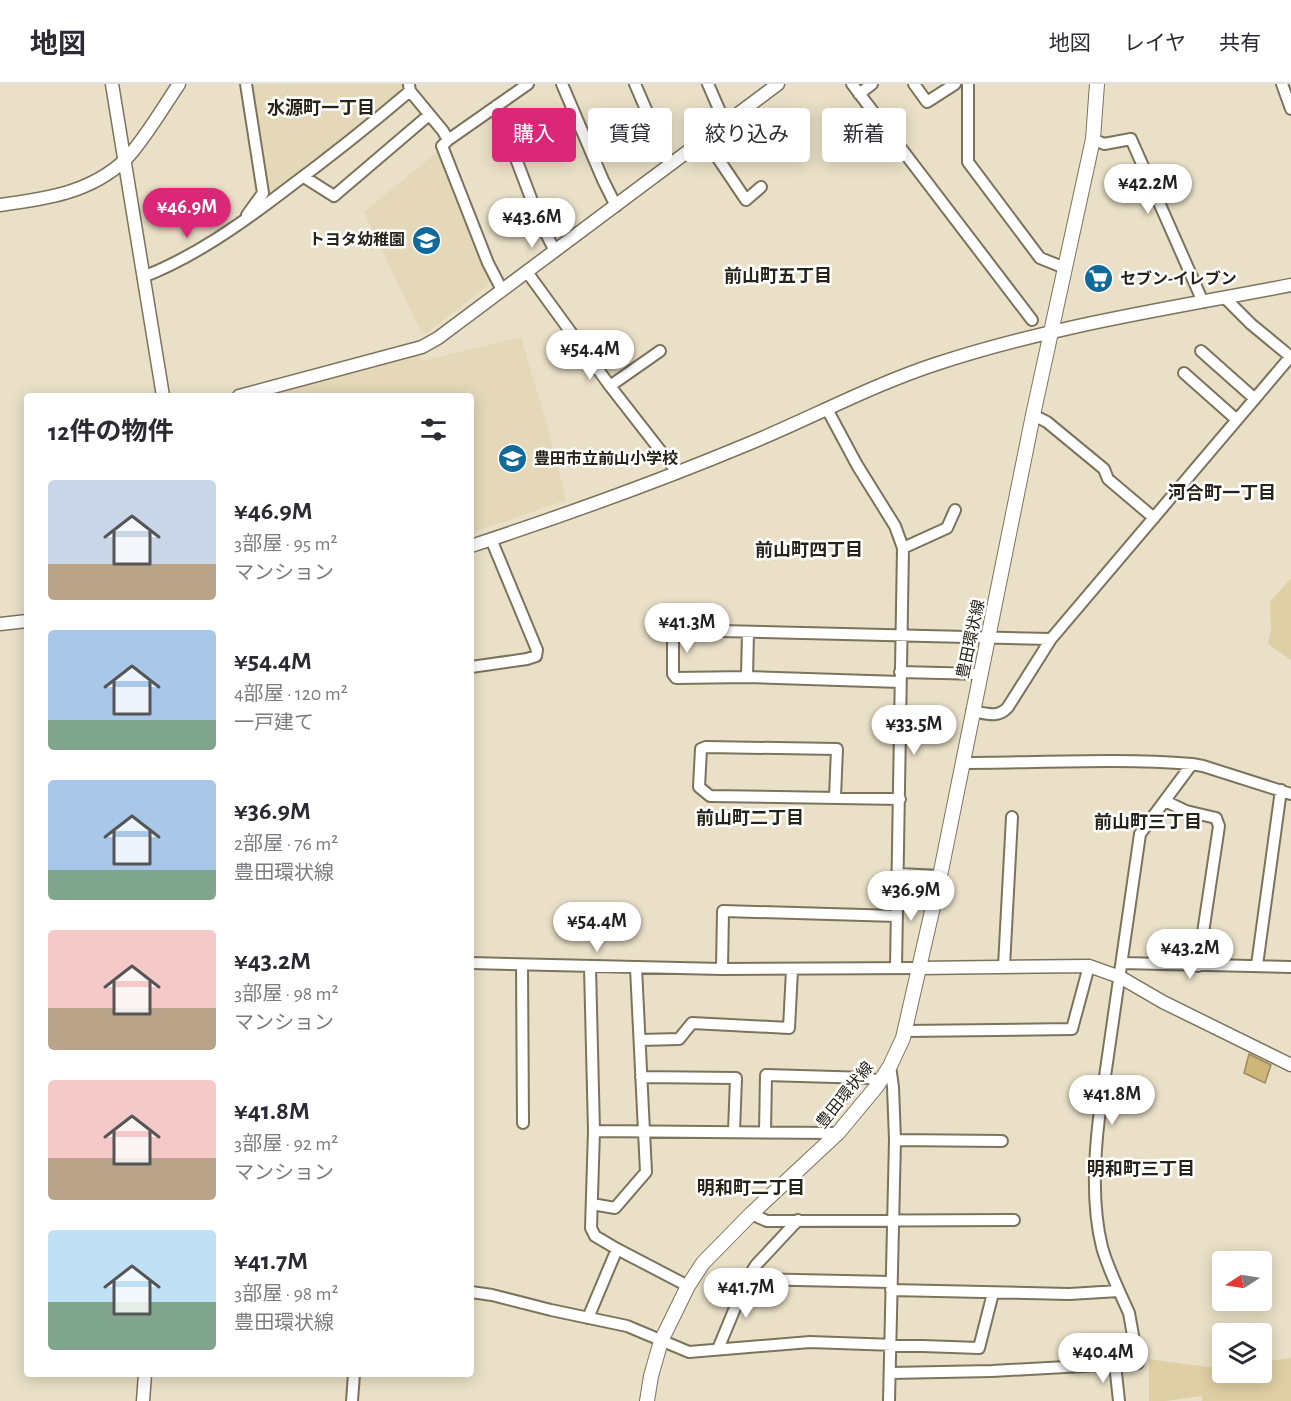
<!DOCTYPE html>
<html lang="ja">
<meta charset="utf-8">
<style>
body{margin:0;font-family:"Alegreya Sans","Noto Sans JP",sans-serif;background:#f7f7f7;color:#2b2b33;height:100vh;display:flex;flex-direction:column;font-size:22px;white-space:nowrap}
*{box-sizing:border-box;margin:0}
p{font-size:20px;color:#7c7c81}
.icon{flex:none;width:33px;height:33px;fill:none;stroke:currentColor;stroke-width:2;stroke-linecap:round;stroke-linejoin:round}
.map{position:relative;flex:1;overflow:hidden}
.panel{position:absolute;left:24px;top:309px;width:450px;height:984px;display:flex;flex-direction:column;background:#fff;border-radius:6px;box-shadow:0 3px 15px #0003}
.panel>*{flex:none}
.banner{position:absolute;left:492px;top:24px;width:570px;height:54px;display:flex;gap:12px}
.needle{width:39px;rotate:258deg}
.buttons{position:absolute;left:1212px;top:1167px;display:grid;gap:12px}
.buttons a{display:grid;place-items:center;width:60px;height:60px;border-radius:6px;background:#fff;box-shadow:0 3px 15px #0003;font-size:30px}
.price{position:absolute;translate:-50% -51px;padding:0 14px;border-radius:21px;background:#fff;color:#222;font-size:20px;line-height:39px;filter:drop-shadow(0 2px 3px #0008)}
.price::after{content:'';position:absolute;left:50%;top:36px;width:18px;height:14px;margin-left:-9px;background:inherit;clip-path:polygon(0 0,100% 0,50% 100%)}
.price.selected{background:#db2777;color:#fff}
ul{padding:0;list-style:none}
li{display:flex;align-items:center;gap:18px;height:150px;padding:0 24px}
li span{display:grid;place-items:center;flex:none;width:168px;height:120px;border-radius:6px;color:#555}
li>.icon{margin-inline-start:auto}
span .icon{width:72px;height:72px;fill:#fffc;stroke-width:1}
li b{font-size:26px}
h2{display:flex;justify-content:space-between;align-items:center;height:72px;padding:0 24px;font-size:26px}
.chip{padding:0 21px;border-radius:6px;background:#fff;box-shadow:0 3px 15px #0003;font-size:21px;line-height:54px}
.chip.selected{background:#db2777;color:#fff}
header{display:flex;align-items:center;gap:36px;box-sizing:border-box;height:84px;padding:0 30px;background:#fff;border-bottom:2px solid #e1e1e2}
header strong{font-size:28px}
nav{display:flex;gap:33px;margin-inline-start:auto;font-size:21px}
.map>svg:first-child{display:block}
.built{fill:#e4d8b8}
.green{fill:#dfcfa4}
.water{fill:#ceb678;stroke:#9c8a5c;stroke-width:1.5}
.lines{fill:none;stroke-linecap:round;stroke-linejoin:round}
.minor-casing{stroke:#7c735d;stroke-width:14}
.tertiary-casing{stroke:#7c735d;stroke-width:15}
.secondary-casing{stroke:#7c735d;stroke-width:16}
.minor{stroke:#fff;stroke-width:10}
.tertiary{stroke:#fff;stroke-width:12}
.secondary{stroke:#fff;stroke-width:14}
.labels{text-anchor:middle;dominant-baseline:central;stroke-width:5;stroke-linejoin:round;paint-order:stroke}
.poi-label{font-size:16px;font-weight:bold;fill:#262319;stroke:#fff;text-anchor:start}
.street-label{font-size:16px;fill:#262319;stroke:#fff}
.neighbourhood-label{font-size:18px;font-weight:bold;fill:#262319;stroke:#fff}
</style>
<header>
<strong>地図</strong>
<nav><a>地図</a><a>レイヤ</a><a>共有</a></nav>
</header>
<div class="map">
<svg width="1291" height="1317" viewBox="0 0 1291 1317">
<rect width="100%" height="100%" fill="#eae0c8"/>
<path class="built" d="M249,0h154l-1,9 -65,54 -70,52z
M438,67l49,117 -2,2 5,11 -3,5 -60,47 -6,-1 -57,-120z
M521,253l24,81 21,82 -95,33v-137h-205l153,-40 3,5z"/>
<path class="green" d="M1291,494v82l-23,-16 3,-15 -1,-27z
M1291,1274v43h-89v-5l-36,5h-17v-42l58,8 15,-1v6h40v-10z"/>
<path class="water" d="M1249,970l22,11 -6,18 -21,-10z"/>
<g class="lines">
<defs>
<path id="minor" d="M246,0l17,109 -16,22
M562,0l41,96 13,26
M635,0l35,81
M708,0l17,39
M852,0l180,236
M914,0l13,18 28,-18
M968,0v78l72,96 25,10
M1282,0l9,25
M409,1l1,6 33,40 5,9
M859,10l13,-10
M496,22l44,116 15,29
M705,55l41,61 15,-13
M1093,55l11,5 27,-5 72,163
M304,93l30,19 95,-81
M527,188l83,114 67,86
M143,193c51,-20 98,-53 141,-86 43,-32 85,-65 126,-100
M502,206l-14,-27 -46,-117 6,-6 80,-56
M1225,214l26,26 40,33
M1201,267l54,48
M1184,289l53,47
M610,302l50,-35
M827,325l30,56 38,61 8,22 -7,420
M1033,331l14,7 57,47 4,10 46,39
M903,464l44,-20 8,-18
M471,583l56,-8 9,-3 1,-6 -46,-111
M900,588l81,2
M747,593l1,-45
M900,598l-153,-5 -71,1 -3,-4v-41l3,-3 375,9
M972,627c13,2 26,8 36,-4l43,-68 240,-283
M962,679c77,0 154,-5 230,1l11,2 88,28
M835,713l2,-48 -131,-2 -5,2 -2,38 11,9 190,3
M1165,717l21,10 30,7 3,8 -21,140
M899,790l41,2
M471,879l251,6 197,-1
M1122,879l169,4
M522,881l1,158
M1257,881l24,-175
M1004,882l8,-149
M590,883l4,164 -3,97 4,8 22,13 71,37
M722,885l1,-58 174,5
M904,947l168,-2 17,-63
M640,956l39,-1 13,-16 97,5 3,-58
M641,993l95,1 -2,53
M594,1047l244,2
M765,1048l1,-57 103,3 11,4
M895,1056l107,1
M592,1120l23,4 31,-36 -10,-204
M751,1130l16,7 247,-1
M798,1136l-42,45 -9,14 144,3
M1119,1207c-6,-14 -13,-29 -17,-44 -10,-40 -8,-88 -3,-129l41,-284 52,-70
M471,1208l21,3 59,15 76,16 62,26 121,-10 169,6 14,-55
M588,1234l29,-69
M718,1265l29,-70
M1115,1280l4,37
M890,1289l102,-2 146,-8 -9,-50 -10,-22 -50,3 -178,-4
M352,1317l2,-27
M889,1317l6,-261 -2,-53 -3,-21"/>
<path id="tertiary" d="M112,0l51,312
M0,121c45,-6 90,-12 125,-45 18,-18 39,-54 54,-76
M239,312l183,-49 16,-9 340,-254
M471,462c94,-31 186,-64 277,-102 63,-26 124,-59 188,-80 115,-38 237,-56 355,-79
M0,540l27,-3
M919,884l170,-2 31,11 43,25 128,63
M143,1317l2,-27"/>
<path id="secondary" d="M647,1317l4,-25 10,-35 27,-55 15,-23 48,-49 87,-81 39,-47 13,-20 13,-28 37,-162 93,-461 60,-276 4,-55"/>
</defs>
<use href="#minor" class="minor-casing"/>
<use href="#tertiary" class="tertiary-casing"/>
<use href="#secondary" class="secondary-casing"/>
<use href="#minor" class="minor"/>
<use href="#tertiary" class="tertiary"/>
<use href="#secondary" class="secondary"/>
</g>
<defs>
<symbol id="school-disc" viewBox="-11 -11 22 22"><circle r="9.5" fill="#116a9a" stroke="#fff"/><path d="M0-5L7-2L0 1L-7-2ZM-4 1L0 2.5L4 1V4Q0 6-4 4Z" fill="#fff"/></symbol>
<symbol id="supermarket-disc" viewBox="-11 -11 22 22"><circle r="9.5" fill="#116a9a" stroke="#fff"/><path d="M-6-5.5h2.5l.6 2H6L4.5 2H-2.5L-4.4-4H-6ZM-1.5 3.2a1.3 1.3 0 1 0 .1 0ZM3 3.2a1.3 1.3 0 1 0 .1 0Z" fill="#fff"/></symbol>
</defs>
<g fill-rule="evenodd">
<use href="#school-disc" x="410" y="140" width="33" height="33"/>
<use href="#supermarket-disc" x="1082" y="178" width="33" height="33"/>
<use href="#school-disc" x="496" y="358" width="33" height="33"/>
</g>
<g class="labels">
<g class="poi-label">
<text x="405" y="156" text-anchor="end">トヨタ幼稚園</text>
<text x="1120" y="195">セブン-イレブン</text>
<text x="534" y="375">豊田市立前山小学校</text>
</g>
<g class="street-label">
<text transform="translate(971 555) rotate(-78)">豊田環状線</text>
<text transform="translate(845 1011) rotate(-51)">豊田環状線</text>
</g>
<g class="neighbourhood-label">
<text x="321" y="25">水源町一丁目</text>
<text x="778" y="193">前山町五丁目</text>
<text x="1222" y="410">河合町一丁目</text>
<text x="809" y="467">前山町四丁目</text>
<text x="750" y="735">前山町二丁目</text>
<text x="1148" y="739">前山町三丁目</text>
<text x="1141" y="1086">明和町三丁目</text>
<text x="751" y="1105">明和町二丁目</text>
</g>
</g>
</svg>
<div class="buttons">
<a><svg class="needle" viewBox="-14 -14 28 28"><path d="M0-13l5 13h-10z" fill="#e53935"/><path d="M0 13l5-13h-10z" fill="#7c7c81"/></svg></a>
<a><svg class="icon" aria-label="layers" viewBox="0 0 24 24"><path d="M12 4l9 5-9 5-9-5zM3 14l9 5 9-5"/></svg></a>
</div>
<b class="price" style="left:1148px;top:131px">¥42.2M</b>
<b class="price selected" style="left:187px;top:155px">¥46.9M</b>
<b class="price" style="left:532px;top:165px">¥43.6M</b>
<b class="price" style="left:590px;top:297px">¥54.4M</b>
<b class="price" style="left:687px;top:570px">¥41.3M</b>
<b class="price" style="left:914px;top:672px">¥33.5M</b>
<b class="price" style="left:911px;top:838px">¥36.9M</b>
<b class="price" style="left:597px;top:869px">¥54.4M</b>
<b class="price" style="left:1190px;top:896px">¥43.2M</b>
<b class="price" style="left:1112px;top:1042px">¥41.8M</b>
<b class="price" style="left:746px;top:1235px">¥41.7M</b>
<b class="price" style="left:1103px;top:1300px">¥40.4M</b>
<div class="banner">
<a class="chip selected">購入</a>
<a class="chip">賃貸</a>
<a class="chip">絞り込み</a>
<a class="chip">新着</a>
</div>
<section class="panel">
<h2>12件の物件<svg class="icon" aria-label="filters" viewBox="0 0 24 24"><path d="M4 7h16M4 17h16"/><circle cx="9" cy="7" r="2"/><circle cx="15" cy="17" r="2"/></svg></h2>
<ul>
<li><span style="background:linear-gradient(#c9d6e8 70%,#b9a48a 0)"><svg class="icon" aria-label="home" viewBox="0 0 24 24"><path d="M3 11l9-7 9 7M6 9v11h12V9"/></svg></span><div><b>¥46.9M</b><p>3部屋 · 95 m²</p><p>マンション</p></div></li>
<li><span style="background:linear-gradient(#a9c7e8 75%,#7fa58c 0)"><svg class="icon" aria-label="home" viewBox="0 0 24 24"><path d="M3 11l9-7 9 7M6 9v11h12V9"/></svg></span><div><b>¥54.4M</b><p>4部屋 · 120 m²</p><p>一戸建て</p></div></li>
<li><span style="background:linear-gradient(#a9c7e8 75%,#7fa58c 0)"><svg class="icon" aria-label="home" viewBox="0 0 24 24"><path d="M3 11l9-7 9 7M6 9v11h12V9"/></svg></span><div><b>¥36.9M</b><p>2部屋 · 76 m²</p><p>豊田環状線</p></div></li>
<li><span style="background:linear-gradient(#f6c9c9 65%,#b9a48a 0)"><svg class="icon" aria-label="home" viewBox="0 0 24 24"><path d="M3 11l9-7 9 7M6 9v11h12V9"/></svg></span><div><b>¥43.2M</b><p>3部屋 · 98 m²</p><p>マンション</p></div></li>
<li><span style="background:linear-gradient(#f6c9c9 65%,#b9a48a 0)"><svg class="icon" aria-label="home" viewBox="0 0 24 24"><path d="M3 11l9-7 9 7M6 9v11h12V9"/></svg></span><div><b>¥41.8M</b><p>3部屋 · 92 m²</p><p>マンション</p></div></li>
<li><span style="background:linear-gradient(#bfe0f5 60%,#7fa58c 0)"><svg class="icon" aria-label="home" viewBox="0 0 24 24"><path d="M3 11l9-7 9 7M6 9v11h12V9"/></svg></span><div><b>¥41.7M</b><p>3部屋 · 98 m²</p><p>豊田環状線</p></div></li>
</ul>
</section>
</div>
